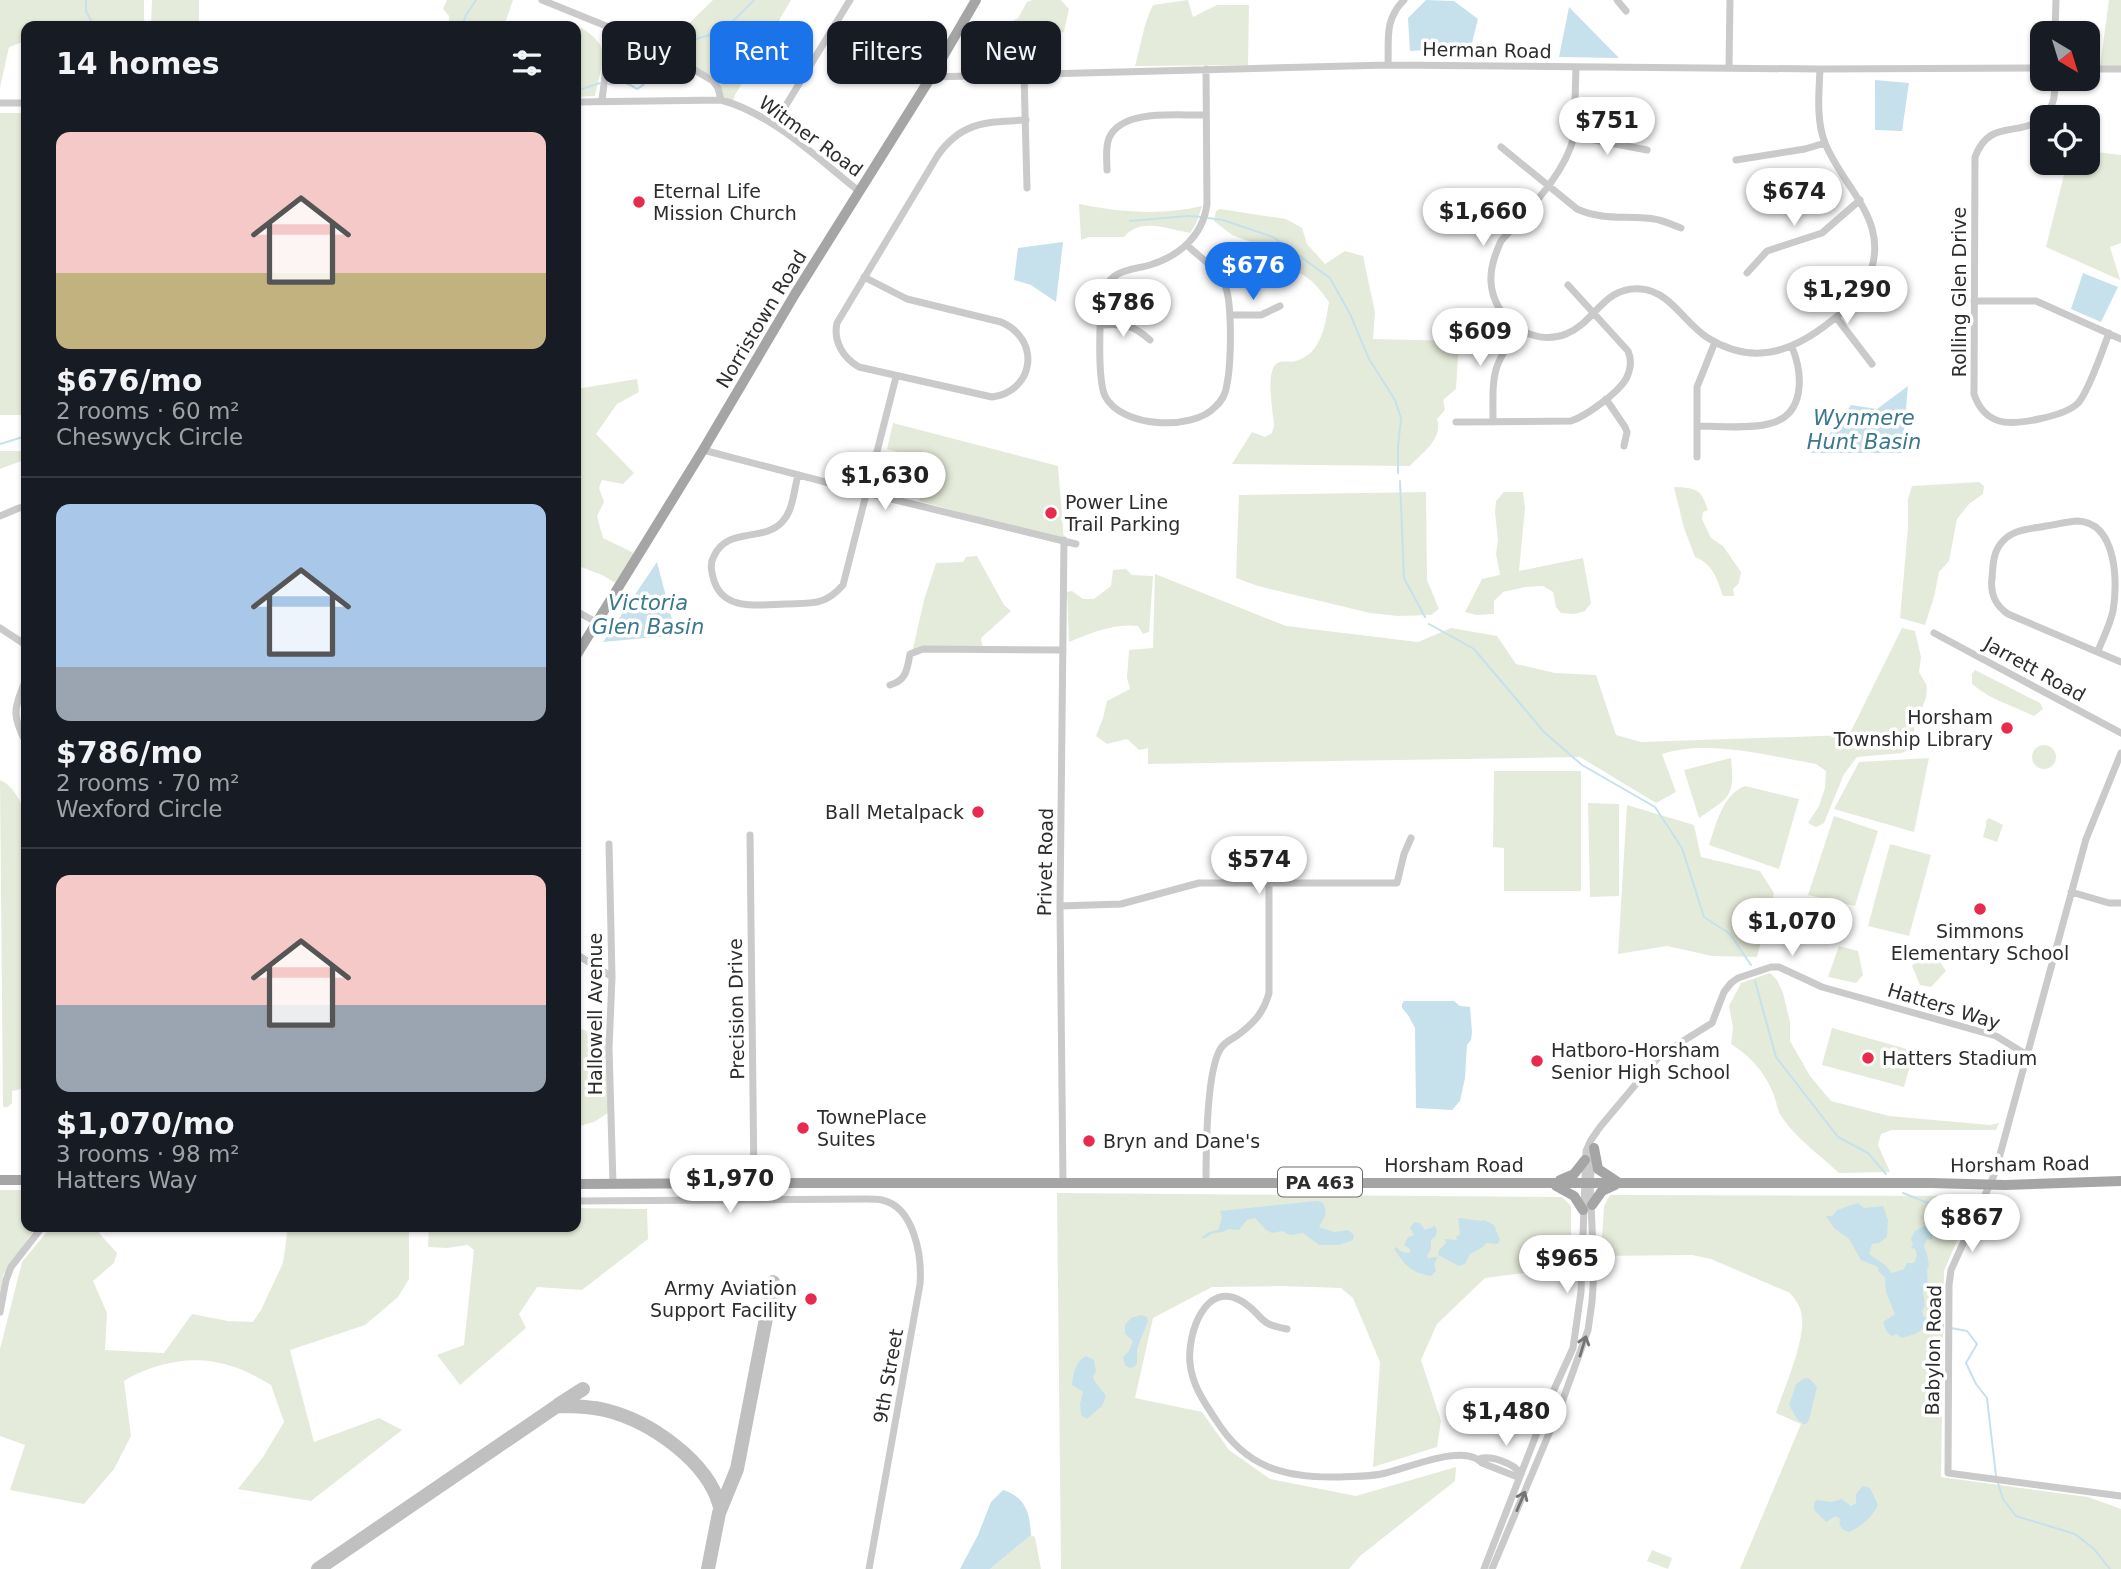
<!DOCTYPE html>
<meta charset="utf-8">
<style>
body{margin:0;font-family:"DejaVu Sans",sans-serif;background:#242831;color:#f1f3f6;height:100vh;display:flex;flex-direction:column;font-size:26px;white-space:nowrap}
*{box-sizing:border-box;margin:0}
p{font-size:23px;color:#9ea1a6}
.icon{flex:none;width:38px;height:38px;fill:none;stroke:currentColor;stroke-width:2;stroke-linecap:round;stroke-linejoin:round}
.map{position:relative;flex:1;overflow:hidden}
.panel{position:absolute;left:21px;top:21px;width:560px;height:1211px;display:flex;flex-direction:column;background:#171b24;border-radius:14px;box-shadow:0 2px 5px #0004}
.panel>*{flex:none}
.banner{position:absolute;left:602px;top:21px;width:665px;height:63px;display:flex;gap:14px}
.needle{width:46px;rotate:142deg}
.tools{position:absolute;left:2030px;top:21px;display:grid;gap:14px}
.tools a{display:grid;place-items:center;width:70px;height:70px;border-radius:14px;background:#171b24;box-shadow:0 2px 5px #0004;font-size:35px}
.price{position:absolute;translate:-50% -60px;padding:0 16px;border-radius:24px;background:#fff;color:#222;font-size:23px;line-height:46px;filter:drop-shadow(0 2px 4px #0008)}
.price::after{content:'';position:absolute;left:50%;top:42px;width:21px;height:16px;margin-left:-10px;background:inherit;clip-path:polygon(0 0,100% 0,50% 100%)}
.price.on{background:#1a73e8;color:#fff}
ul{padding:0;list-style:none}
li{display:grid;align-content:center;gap:14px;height:371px;padding:0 35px}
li+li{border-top:2px solid #363941}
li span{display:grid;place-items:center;height:217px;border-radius:14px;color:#555}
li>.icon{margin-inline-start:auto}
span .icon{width:126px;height:126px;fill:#fffc;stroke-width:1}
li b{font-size:30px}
h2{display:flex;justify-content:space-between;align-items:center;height:84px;padding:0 35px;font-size:30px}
.tag{padding:0 24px;border-radius:14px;background:#171b24;box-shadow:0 2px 5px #0004;font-size:24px;line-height:63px}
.tag.on{background:#1a73e8;color:#fff}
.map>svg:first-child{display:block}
.green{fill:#e5ebda}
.water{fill:#c6e1ec}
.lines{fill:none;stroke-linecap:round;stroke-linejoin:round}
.stream{stroke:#c6e1ec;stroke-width:2}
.taxiway{stroke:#c0c0c0;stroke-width:14}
.minor{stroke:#cacaca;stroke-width:7}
.major{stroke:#a5a5a5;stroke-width:10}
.oneway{stroke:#747474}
.poi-dot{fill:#e82b4c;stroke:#fff;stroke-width:2.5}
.labels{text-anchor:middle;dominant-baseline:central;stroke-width:7;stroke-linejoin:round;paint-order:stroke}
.shield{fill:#fff;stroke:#6c6c6c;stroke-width:2}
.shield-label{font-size:18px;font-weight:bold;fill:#2d2d2d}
.street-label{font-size:19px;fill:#2d2d2d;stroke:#fff}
.poi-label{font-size:19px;fill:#2d2d2d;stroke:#fff;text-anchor:start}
.water-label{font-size:21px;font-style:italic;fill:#3a7890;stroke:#fff}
</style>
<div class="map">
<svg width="2121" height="1569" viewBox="0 0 2121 1569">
<rect width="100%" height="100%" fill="#fff"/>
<path class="green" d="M0,0h144v26h-118v15l-17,6 -9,41z
M152,0h47v26h-48z
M447,0h66l-9,26h-55v-10l-6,-7z
M713,0h78l-56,95 -3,9 -11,-4 -9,-19 -51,-30z
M1032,0h29l8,9 -5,23 -59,10 -10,-10 23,-14 9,-16z
M1188,0l5,17 24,-12h32l-1,60 -113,1c6,-21 8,-41 18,-61z
M2109,0h12v66l-21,1z
M570,21c44,25 34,31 25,75l-19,1v-46l1,-2 -1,-23h-5z
M0,113h26v302h-26z
M2088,151l33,4v88l-11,4 10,33 -74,-33 21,-84h21z
M1079,204c41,8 81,12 123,2l-6,18 -6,9c-22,-4 -50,-16 -66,4h-35l-8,3z
M1220,209l66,10 16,9 5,16 18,20 20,-13 18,5 12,56 -2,27 86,2 -3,48 -13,11 2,10 -8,9c7,19 -15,34 -27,47l-178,-2 20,-32 13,5 7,-4 2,-7c-1,-14 -8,-50 1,-61 5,-6 14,-2 21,-4 26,-8 29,-36 33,-59 -20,-29 -32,-33 -66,-38l-12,-22 -19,-7 -18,-14 2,-10z
M637,379l2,13 -22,12 -21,30 38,39 -11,11 -21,-4 -3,8 5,14 -7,14 6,22 35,17 -19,30 -17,-10 -26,-10v-176z
M893,423l165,43 6,74 -145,-39 12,-40 -44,-12z
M0,451h23l3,6 -2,3 -24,9z
M1979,482l5,4 -1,8 -14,10 -12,15 -8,42 -10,11 -5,25 -9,28 -25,-7 8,-91v-28l4,-13z
M1674,487c21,1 27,1 34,23l-5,2 -1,7 9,19 12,8 18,26 -2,11 -6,6 1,7h-11c-6,-17 -10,-32 -28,-39l-11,-29z
M1426,492l1,88 12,29 -8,6 -33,1 -28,-3 -112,-27 -22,-8 3,-83z
M1504,492h19l2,16 -6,63 64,-13 8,45 -6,8 -11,3 -13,-1 -5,-6 -3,-15 -10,-6 -18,1 -22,5 -9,9v13l-18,1 -11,-3 17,-33 18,-4 -4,-21 2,-14 -3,-27 1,-12z
M977,556l27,49 7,6 -30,27 2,11 -71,4 12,-53 12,-37 27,-1 3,-5z
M1126,569l6,6 21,1 -4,56 -6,2 -5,-8c-24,-3 -47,7 -69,16l-2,-50 5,-1 11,8h11l17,-13 2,-16z
M1155,574l131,52 132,16 33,-14 46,8 19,28 39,9 41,2 20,60 25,7 208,-7 53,-107 13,3 6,26 -2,15 8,14 -1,12 -12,29 2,19 -14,7 -45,4 -13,17 -20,49 -8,4 -8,-4 11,-17 6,-18 1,-17 -10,-7c-47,-8 -107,-25 -154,-10l14,38 -20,11 -76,-46 -432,7v-16l-9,2 -12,-11 -20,5 -11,-8 7,-18 4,-17 23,-12 -3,-11 2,-28 24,-2z
M1975,670l65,33 3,6 -9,7c-22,-11 -42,-15 -62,-32v-10z
M2032 757a12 12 0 1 1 24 0a12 12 0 1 1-24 0Z
M1731,758c4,39 -1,39 -32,60l-15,-48z
M1929,758l-15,74 -80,-23 25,-47z
M1494,771h87v120h-77v-43l-11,-1z
M0,780c14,6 21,22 26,36v292l-1,-13 -4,-6 -9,2v12l-4,4h-5z
M1745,786l54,13 -20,70 -70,-24c7,-21 14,-51 36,-59z
M1588,803l31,1v92l-29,1z
M1627,805l67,20 7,32 59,14 14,22 -17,64 -45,-1 -45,-10 -49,8z
M1834,816l44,15 -23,75 -47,-11z
M1989,818l14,7 -6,17 -14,-5 3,-11v-5z
M1890,844l41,11 -22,81 -41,-10z
M1839,946l19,5 5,24 -7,8 -28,-6z
M1919,957l21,5 6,9 -15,16 -11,-2 -8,-19z
M1770,973l7,7 6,13 7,29v19l20,35 21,25 58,15 101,9 9,-2 -3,7h-104l-11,4 -3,11 12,27 -51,1c-18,-17 -47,-38 -59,-59 -3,-6 -4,-15 -7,-21 -9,-22 -23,-37 -42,-49l2,-16 -4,-22 12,-23z
M576,1027l33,13 2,71 -17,11 -18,5z
M1832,1028l82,23 -10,36 -82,-22z
M0,1190h26v37h10l-33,48 -3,18z
M1057,1193l505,4 9,9v49l-27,3 -20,15 -39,5 -48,46 -16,36 20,61 -4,26 -64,20 7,-105 -27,-64 -12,-10 -59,-2 -70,1 -59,31 -18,80 67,14 27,38 41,29 86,17 100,-29 -1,14 -95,75 -11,13h-288z
M1610,1195l366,1 -32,75 -3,206 147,20 33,12v60h-381l61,-145 -25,-11c8,-24 29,-72 26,-96 -1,-10 -6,-17 -12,-24l-79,-34 -19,-4 -91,1 3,-50z
M576,1208l71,1 1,30 -66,51 -45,-3 -18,27 7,14 -66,57 -23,-30 27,-10 10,-95 -6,-5 -21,3 -19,-1 1,-20h147z
M51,1227h52l-4,6 18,20 -3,10 -21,18 14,32 -2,37 59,3 28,-39 36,7 25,1 8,-12 22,-47 5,-36h121v52l-11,18 -33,28 -75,25 24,92 65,-24 23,12 -91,71 -73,-12 25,-32 21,-35 -13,-37c-12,-7 -26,-15 -40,-19 -35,-12 -76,-4 -107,15l7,55 -17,33 -30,35 -74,-14 15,-45 -25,-9v-87l22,-87z
M1031,1535l4,2 6,32h-51z
M1652,1550l20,8 -4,11 -21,-8z"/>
<path class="water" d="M1426,0l28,1 24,18 -7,28 -61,4 -2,-33z
M1569,7l50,51 -60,-1z
M1875,80l34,3 -7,48 -27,-1z
M1063,242l-7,60 -25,-17 -17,-5 4,-32z
M2083,273l35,14 -17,35 -30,-13z
M1908,386l-6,67h-91l23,-24 17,-24 26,4z
M657,562l19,73 -73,7z
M1404,1001h50l6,5 10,1 2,25 -1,8 -4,5 -2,33 -5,23 -8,9 -36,-2 -1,-80 -7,-13 -6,-7v-4z
M1316,1201l6,1c8,10 1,17 -3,25l15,5 14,-2 6,5 -1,5 -14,5h-20l-16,-12 -13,2 -8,-4 -10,2 -6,-3 -11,-12 -8,2 -8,10 -11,-1 -5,3 -10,1 -8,5h-4l8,-6 9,-2 4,-12 -2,-7z
M1858,1203l6,5 19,-2 5,14 -1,17 -8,6 -7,1 -3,10 16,11 7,8 12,-4 3,-6h7l3,-7 -2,-7 -4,-1 2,-4 -2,-5 4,-8 9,-5 6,2 3,10 -2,2 -4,-1 -3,8 3,6 2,13 -2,4 1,15 -5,6 2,15 -3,5 1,4 3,4 18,4v10l-19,-5 -10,6 -13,4 -6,-4 -4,2 -6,-5 -3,-9 12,-8 -9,-22 -1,-15 -6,-5 -1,-5 -17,-7 -12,-21 -15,-11 -8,-12h6l5,-6z
M1460,1218l22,3 2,-1 10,5 6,15 -2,4 -12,-1 -3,4 -13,7 -5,10 -6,2 -21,-11 1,-5 7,-7 -1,-4 12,1 -1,-3 4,-3 -2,-15z
M1414,1222l6,1 5,7 10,-4c4,6 1,11 -4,14v9l-4,7 1,2 10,-1 -4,7 2,7 -5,5c-22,-4 -25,-10 -37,-27l2,-2 6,5 8,1v-4l-6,-4 4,-8 6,-2 -4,-7z
M1141,1315l6,2 1,4 -11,28v15l-3,3 -5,1 -4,-3 -2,-8 6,-6 4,-10 -8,-7v-9l6,-7z
M1086,1356l8,4 2,11 -3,6 1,3 12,16 -4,10 -15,13 -6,-4 -1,-11 3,-12 -11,-7c1,-11 4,-25 14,-29z
M1805,1378l5,1 7,8 -8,33 -3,4h-3l-6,-5 -8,-14 7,-21z
M1863,1486l7,2 8,17c-5,12 -18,22 -29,27 -7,-2 -11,-6 -9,-13l-4,-3 -10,6 -12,-12v-7l3,-3 14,2 11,-3 9,7 5,-3v-9z
M1003,1490c23,7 27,24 28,45l-41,34h-30l18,-34 13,-33z"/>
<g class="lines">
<path class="stream" d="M86,0v11l8,15
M462,26l4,-11 10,-15
M666,48l57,-17 31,-31
M609,84c15,-2 16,-3 28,5 13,-6 17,-23 24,-35
M576,91l24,-8
M1208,218l15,2 50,17 57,41 20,36 19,45 26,41 6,18 -3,29v26
M1130,221l58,-5 14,1
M0,444l26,-8
M1400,481l4,97 21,39
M1429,624l45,25 70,83 38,33 73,42 27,41 22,69 26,17 21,31
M1755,981l21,76 62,80 30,16 18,21
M1903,1193l30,12 -6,21
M1951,1328l16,3 10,13 -11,19 10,21 11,14 9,78
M1998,1483l5,16 13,17 59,18 19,15 16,20"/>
<path class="taxiway" d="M558,1405l25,-16
M318,1569l239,-163c16,0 32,0 48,4 45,11 103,51 115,97
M708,1569l11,-56 18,-44 36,-187"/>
<path class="minor" d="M542,0l111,45 60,36 5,7 3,12
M1617,0l9,11
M2055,33l1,-33
M1388,65c1,-26 -4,-45 16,-65
M1576,67l-2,69c-9,39 -47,75 -73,105 -6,13 -11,27 -10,41 2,36 40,66 75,52 30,-12 37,-48 75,-45 29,2 44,35 67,49 45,28 84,14 122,-16 14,-11 28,-23 36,-39 29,-60 -21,-91 -41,-140 -9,-22 -6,-51 -5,-74
M1729,67l1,-67
M2088,69h33
M1024,74l3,114
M931,77l457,-12 432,4 222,-1
M602,100l9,-72
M576,102l145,-2c52,14 97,59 139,92
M0,103h26
M2043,117c12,-12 12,-22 12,-38
M2042,118c-25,20 -52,0 -67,39l-1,237c4,12 12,23 25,27 16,5 67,-5 79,-18 10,-10 25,-54 31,-70
M774,125l76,-125
M1574,136l73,14
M1501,147l76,62c27,12 49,6 77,10 9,1 18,6 27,9
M1736,160l69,-11 20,-6
M1107,170c0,-10 -2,-22 2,-32 13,-30 70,-22 97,-23
M1187,245c13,13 29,22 37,38 9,17 7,81 3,101 -1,9 -5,17 -12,23 -22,24 -94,21 -110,-11 -8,-17 -5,-80 -3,-101 3,-9 8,-17 16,-21 9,-5 22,-6 32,-9 29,-9 53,-29 57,-61l-1,-135
M1747,273l20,-22 55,-18 38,-33
M864,277l43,22 94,23c40,17 34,69 -9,75l-133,-30c-16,-9 -26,-26 -22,-44l101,-168c24,-34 50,-33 88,-35
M1974,301h62l85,38
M1230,315h31l19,-9
M1836,317l36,47
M1102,325c22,-2 31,0 48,15
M1606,399l19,28 2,5 -3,14
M1456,422l115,-1c15,-5 47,-28 55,-42 5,-10 6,-19 2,-28l-60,-66
M1493,422c0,-46 -3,-54 26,-92
M1697,426c22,0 51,3 71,-2 38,-8 35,-50 24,-77
M703,450l164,43 209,51
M1697,457v-70l18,-45
M798,475c-4,15 -5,35 -15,46 -19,22 -55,5 -69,35 -4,7 -3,13 -1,21 8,35 45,28 72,27 26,-1 40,2 58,-19l53,-208
M0,516l19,-8 7,-1
M576,611l20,11
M0,628l26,17
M1934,633l187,100
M2098,651c5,-13 12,-26 15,-40 5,-28 4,-88 -35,-90 -10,0 -22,4 -32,5 -16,3 -33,3 -44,16 -9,10 -9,23 -10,36 -2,16 3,27 16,36l113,48
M26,679c-12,31 -15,34 0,64
M890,685c17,-5 17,-16 20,-31l13,-5 140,1
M2121,753l-35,86 -91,334 -44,97 -2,15 -1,188 173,23
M750,835l4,348
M609,844l3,133 -3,71 4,136
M2071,892l38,11h12
M1060,906l61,-2 78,-21h198l7,-29 7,-16
M576,954l36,23
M1206,1182c0,-28 0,-112 15,-134 4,-6 11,-9 17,-13 16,-12 26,-23 31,-42v-111
M1063,1183l-3,-277 4,-366
M576,1201l290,-2c5,0 11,0 16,1 33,7 40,58 38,84l-51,285
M0,1312l6,-32 5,-13 31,-40
M1287,1329c-31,-5 -23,-14 -44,-27 -38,-24 -56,33 -53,61 2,22 14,39 26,57 30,48 69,58 122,57 14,-1 29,0 43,-3 23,-4 83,-32 101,-11l33,13 6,-2
M1479,1459c11,-4 35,4 42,15
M1484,1569l68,-175 21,-46 8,-56 5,-141 5,-11 9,-13 57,-68 7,-6 48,-30 12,-31 7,-9 7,-5 33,-11h8l43,20 174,49 31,19
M1492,1569l69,-164 27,-75 4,-28 2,-31 -4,-88 3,-32"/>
<path class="major" d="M576,656l127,-206 92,-156 136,-217 45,-77
M1594,1148l4,21 21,14
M0,1180h26
M1560,1180l14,-6 11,-14
M576,1184l178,-1h1178l73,2 116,-4
M1556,1186l18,10 9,14
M1592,1205l10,-14 13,-6"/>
</g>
<defs><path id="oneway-shaft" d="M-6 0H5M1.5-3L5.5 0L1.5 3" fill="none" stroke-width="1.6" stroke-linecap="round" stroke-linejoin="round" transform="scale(1.75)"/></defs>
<g class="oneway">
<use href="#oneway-shaft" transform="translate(1583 1346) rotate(-73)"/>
<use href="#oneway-shaft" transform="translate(1521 1501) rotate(-67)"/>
</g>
<g class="poi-dot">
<circle cx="639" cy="202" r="7"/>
<circle cx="1051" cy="513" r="7"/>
<circle cx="2007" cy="728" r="7"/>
<circle cx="978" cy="812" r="7"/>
<circle cx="1980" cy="909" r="7"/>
<circle cx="1868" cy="1058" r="7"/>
<circle cx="1537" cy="1061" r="7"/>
<circle cx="803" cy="1128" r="7"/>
<circle cx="1089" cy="1141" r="7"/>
<circle cx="811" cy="1299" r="7"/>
</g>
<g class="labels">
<rect class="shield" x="1278" y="1167.5" width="84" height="29" rx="5"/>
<g class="shield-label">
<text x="1320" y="1182">PA 463</text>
</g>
<g class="street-label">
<text transform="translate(1487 50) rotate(1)">Herman Road</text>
<text transform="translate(811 136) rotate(36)">Witmer Road</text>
<text transform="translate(1959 292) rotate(-90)">Rolling Glen Drive</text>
<text transform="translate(761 319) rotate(-59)">Norristown Road</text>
<text transform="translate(2035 669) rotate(29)">Jarrett Road</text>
<text transform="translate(1045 862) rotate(-89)">Privet Road</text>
<text transform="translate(1944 1006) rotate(17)">Hatters Way</text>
<text transform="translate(736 1009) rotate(-91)">Precision Drive</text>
<text transform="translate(595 1014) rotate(-90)">Hallowell Avenue</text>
<text transform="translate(2020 1164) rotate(-1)">Horsham Road</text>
<text x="1454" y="1165">Horsham Road</text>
<text transform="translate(1933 1350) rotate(-89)">Babylon Road</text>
<text transform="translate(888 1376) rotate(-80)">9th Street</text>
</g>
<g class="poi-label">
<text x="653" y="191">Eternal Life<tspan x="653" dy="22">Mission Church</tspan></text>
<text x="1065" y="502">Power Line<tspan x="1065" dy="22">Trail Parking</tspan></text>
<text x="1993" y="717" text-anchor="end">Horsham<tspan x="1993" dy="22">Township Library</tspan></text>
<text x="964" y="812" text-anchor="end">Ball Metalpack</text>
<text x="1980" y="931" text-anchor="middle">Simmons<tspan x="1980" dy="22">Elementary School</tspan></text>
<text x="1551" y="1050">Hatboro-Horsham<tspan x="1551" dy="22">Senior High School</tspan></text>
<text x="1882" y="1058">Hatters Stadium</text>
<text x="817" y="1117">TownePlace<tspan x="817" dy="22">Suites</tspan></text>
<text x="1103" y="1141">Bryn and Dane's</text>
<text x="797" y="1288" text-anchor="end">Army Aviation<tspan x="797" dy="22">Support Facility</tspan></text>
</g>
<g class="water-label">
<text x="1864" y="418">Wynmere<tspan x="1864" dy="24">Hunt Basin</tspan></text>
<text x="648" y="603">Victoria<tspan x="648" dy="24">Glen Basin</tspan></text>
</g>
</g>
</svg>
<div class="tools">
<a><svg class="needle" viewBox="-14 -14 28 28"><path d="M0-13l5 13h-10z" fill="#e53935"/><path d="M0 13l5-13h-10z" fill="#9ea1a6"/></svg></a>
<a><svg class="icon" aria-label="locate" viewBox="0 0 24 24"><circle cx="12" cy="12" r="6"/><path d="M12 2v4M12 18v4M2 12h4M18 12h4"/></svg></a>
</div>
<b class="price" style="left:1607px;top:157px">$751</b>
<b class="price" style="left:1794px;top:228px">$674</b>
<b class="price" style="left:1483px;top:248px">$1,660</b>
<b class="price on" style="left:1253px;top:302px">$676</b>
<b class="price" style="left:1847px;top:326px">$1,290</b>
<b class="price" style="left:1123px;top:339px">$786</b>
<b class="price" style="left:1480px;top:368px">$609</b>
<b class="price" style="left:885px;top:512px">$1,630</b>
<b class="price" style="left:1259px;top:896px">$574</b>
<b class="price" style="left:1792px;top:958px">$1,070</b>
<b class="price" style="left:730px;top:1215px">$1,970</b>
<b class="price" style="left:1972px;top:1254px">$867</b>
<b class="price" style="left:1567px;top:1295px">$965</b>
<b class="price" style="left:1506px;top:1448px">$1,480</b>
<div class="banner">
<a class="tag">Buy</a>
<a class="tag on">Rent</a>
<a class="tag">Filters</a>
<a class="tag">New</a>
</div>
<section class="panel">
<h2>14 homes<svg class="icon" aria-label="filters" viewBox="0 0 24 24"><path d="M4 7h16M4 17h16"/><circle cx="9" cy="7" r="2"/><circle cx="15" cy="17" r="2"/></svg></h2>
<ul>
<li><span style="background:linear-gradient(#f6c9c9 65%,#c2b280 0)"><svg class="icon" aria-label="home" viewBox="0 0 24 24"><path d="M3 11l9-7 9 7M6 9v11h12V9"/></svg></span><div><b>$676/mo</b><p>2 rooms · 60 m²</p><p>Cheswyck Circle</p></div></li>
<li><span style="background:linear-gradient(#a9c7e8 75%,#9aa5b1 0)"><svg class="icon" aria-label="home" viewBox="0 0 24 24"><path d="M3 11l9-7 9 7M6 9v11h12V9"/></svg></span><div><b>$786/mo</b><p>2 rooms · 70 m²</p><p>Wexford Circle</p></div></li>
<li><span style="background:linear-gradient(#f6c9c9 60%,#9aa5b1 0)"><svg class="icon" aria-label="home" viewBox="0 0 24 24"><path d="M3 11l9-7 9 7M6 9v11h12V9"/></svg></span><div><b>$1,070/mo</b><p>3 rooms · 98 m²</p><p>Hatters Way</p></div></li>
</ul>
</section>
</div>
